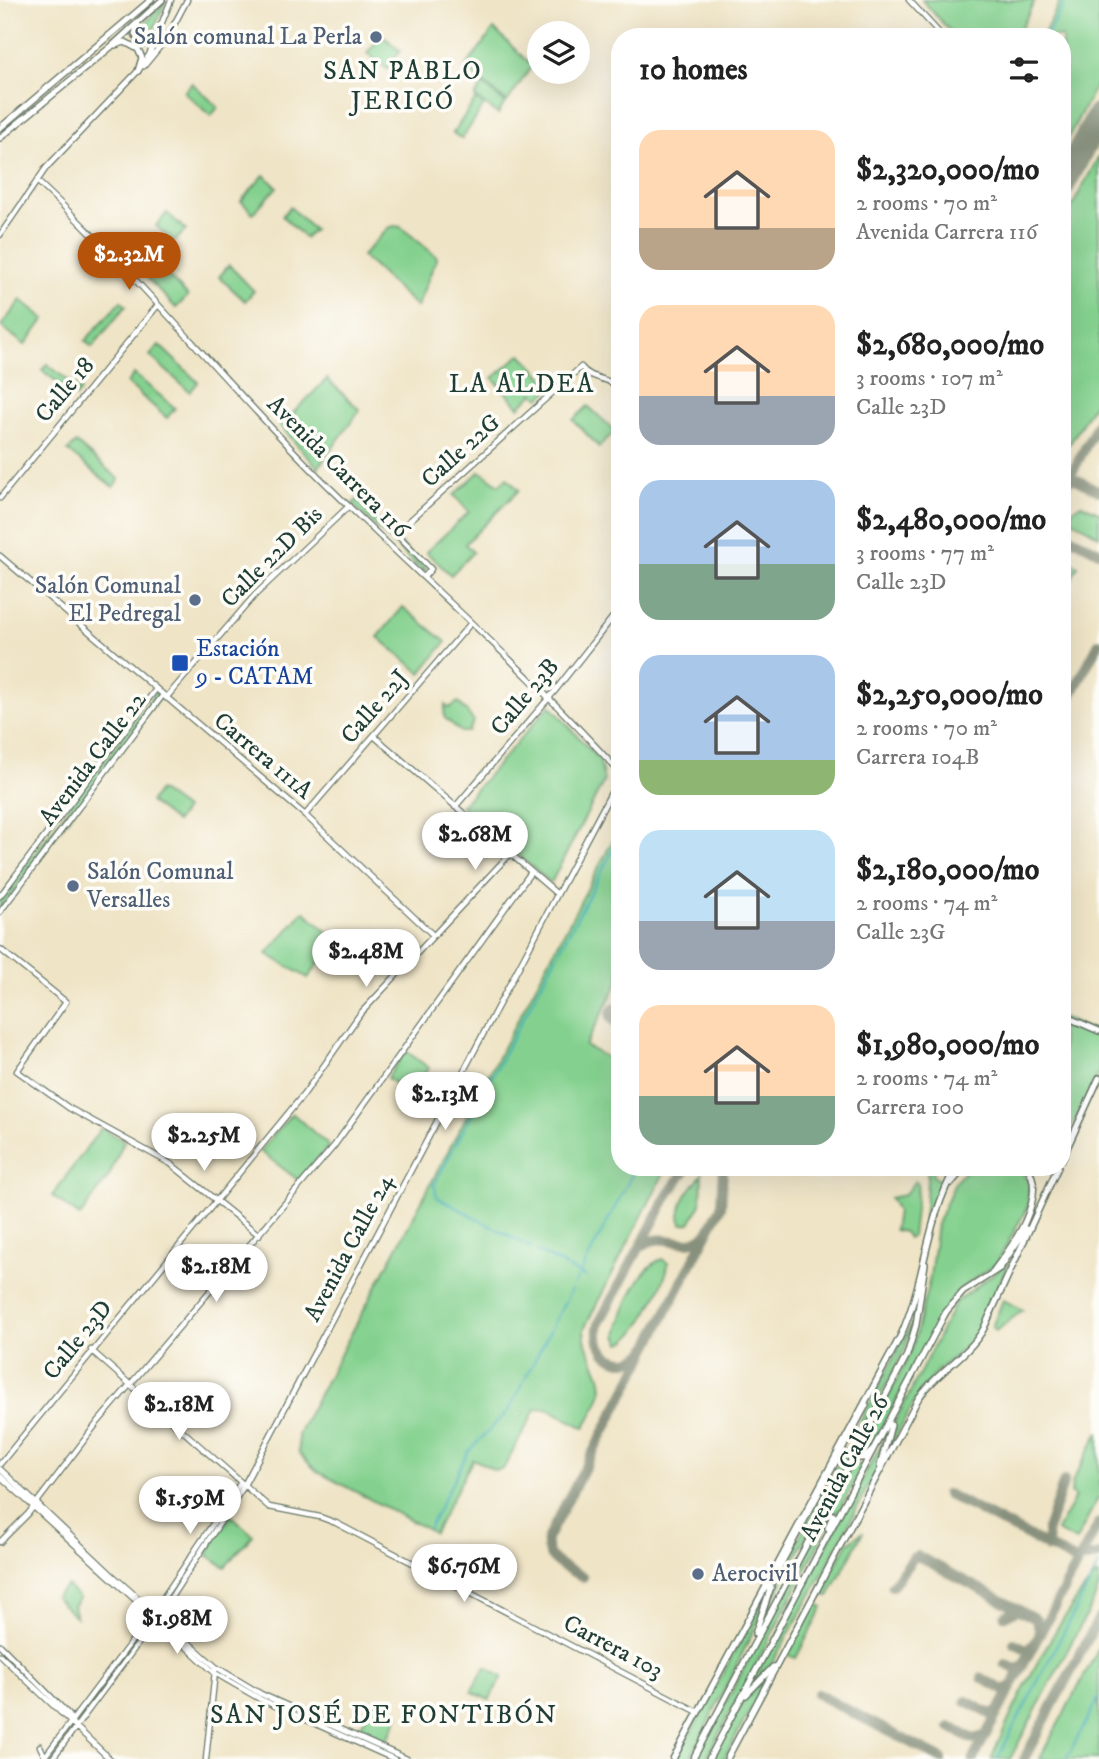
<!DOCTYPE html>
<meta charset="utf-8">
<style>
body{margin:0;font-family:"IM FELL DW Pica",serif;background:#f6f6f6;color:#222;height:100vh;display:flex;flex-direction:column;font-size:26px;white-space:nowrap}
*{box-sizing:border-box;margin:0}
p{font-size:23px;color:#767676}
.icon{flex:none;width:38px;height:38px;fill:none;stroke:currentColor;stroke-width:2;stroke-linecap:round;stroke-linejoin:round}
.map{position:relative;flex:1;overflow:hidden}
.side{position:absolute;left:611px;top:28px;width:460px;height:1148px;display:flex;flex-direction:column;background:#fff;border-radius:28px;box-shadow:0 7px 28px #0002}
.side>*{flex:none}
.controls{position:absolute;left:527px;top:21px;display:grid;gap:14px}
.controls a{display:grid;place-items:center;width:63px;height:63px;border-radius:50%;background:#fff;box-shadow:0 7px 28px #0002;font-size:35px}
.price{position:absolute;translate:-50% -60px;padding:0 16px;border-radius:24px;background:#fff;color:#222;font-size:23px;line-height:46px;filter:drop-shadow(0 2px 4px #0008)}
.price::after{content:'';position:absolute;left:50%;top:42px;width:21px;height:16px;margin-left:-10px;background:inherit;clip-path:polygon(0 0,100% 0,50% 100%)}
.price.on{background:#b45309;color:#fff}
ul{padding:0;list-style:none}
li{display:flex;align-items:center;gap:21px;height:175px;padding:0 28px}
li span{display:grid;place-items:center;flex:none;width:196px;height:140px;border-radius:21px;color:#555}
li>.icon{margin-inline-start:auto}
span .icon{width:84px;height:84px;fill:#fffc;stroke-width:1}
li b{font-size:30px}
h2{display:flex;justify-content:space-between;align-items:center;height:84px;padding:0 28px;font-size:30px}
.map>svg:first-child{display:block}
.green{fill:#84d18f;stroke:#528762;stroke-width:2}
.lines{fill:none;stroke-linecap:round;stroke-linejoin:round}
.stream{stroke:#3caaba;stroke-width:2}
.taxiway{stroke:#87907d;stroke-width:10}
.runway{stroke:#87907d;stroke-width:26}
.secondary-casing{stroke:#687767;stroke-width:7}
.primary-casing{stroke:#687767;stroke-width:8}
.secondary{stroke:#fff;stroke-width:4.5}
.primary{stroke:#fff;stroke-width:5}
.service-dot{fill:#5c6f8a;stroke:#fdfcf7;stroke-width:2.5}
.transit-dot{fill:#1a4fb4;stroke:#fdfcf7;stroke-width:2.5}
.labels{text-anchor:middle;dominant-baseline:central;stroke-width:7;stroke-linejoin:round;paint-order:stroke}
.service-label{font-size:24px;fill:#4e5e75;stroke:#fdfcf7;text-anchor:end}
.street-label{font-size:24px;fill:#1f3d34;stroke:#fdfcf7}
.transit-label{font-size:24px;fill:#164399;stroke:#fdfcf7;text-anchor:start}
.neighbourhood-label{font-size:26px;letter-spacing:2px;fill:#1f3d34;stroke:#fdfcf7}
</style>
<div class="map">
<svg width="1099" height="1759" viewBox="0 0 1099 1759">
<rect width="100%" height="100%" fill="#fdfcf7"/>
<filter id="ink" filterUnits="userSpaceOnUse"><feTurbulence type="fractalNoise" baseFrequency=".0143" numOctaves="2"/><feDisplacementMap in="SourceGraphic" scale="14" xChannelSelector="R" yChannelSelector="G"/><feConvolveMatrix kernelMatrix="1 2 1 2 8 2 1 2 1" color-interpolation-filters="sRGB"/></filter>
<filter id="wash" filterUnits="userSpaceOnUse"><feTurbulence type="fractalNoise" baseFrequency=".00686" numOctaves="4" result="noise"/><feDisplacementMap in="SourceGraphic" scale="28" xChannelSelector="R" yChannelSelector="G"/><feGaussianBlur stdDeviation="1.57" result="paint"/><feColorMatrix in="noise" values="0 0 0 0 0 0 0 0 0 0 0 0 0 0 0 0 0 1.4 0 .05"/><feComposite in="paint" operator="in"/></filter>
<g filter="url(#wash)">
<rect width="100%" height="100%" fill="#efe4c6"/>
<path class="green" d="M166,0l-15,37 -5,5 -6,-2 2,-13z
M922,0h113l-18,37h-62z
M1061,0h38v80l-37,69v-112h-20z
M494,29l38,37 -25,36 -42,-34z
M382,35l18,16 -13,18 -20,-16z
M192,83l26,24 -7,9 -27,-24z
M483,84l22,19 -7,11 -23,-17z
M476,99l8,6 -22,34 -9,-6z
M1099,156v239l-28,47 -9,7v-224z
M264,175l13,12 -24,26 -12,-12z
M290,207l24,23 -9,8 -23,-22z
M167,213l19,17 -12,12 -18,-16z
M394,226l7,1 36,30 -20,50 -55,-51 26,-28z
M229,265l25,26 -9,10 -26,-24z
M159,267l29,29 -12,12 -29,-30z
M21,300l24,19 -20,26 -24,-19z
M121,301l5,5 -34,41 -7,-6z
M159,345l39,37 -8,10 -40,-36z
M521,354l32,33 -13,11 -6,-5 -15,14 -26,-29z
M47,364l34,27 -5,6 -34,-27z
M134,374l41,34 -8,10 -40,-35z
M327,379l33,31 -42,58 -38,-42z
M588,406l27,25 -16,16 -26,-27z
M76,443l43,36 -6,8 -45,-36z
M480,471l19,14 8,-7 12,12 -54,54 8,8 -22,23 -25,-23 43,-40 -15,-17z
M357,500l69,69 -3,3 -71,-68z
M1081,504l18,8v24l-28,-17 1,-9z
M1062,554l16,12 -16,31v-23l6,-10 -6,-2z
M403,607l43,35 -25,31 -43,-36z
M156,692l4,4 -160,213v-10z
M458,702l16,19 -6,11h-7l-17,-15 1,-12 4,3z
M550,705l50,56 4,20 -53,102 -90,-77z
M159,790l26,19 -9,13 -26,-20z
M619,829v152l-34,65 31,16 3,-6 1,111h47l-83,162c-1,25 25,45 16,69 -4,11 -11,21 -16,30l-37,-20 -11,1 -33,60 -8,1 -22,-11 -39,74 -116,-61 -19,-18 -1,-20z
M304,911l32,29 -28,38 -41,-24z
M1062,1018l37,15v41l-37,71z
M406,1051l23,17 -21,25 -21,-15z
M292,1113l37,33 -31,34 -38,-29z
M101,1128l23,13 -15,35 -29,40 -28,-20z
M928,1167h5v9l9,7 -15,31 -4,22z
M969,1167h49l11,16 -1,23 -31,57 -37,26 -12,14 -69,130 -17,22v-6l50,-99 18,-73 7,-53 18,-42z
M702,1174l-1,30 -11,19 -8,1c-8,-18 9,-36 20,-50z
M915,1181l3,2 -6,53 -4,2 -4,-6 -10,-2 3,-19 -7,-13 14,-3z
M662,1259l6,4c0,17 -32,78 -47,80l-4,-8c5,-23 21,-67 45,-76z
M1009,1262l-34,77 -38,32 -17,21 -35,64 9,-32 61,-121z
M1003,1300l20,10 -27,21 -4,-4z
M913,1321l-8,28 -139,264 14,-39z
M1099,1432v64l-23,45 -19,-10 18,-34 -4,-4 2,-13z
M885,1437l-9,34 -51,99 -51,90 -24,27z
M853,1460l4,5h6l-26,50 -4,-6h-6z
M230,1515l23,20 -28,32 -18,-12z
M828,1517l3,2c-39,81 -84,159 -125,240h-10l106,-200z
M863,1532l-34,64 -10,-1 29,-52z
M1099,1576v11l-6,15 -83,157h-19c28,-63 59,-129 103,-182z
M67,1586l12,12 -6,8 3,11 -21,-20z
M765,1596l-6,24 -69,139h-14z
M815,1603l8,4 -27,51 -9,-3z
M1099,1648v111h-59l2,-5z
M486,1667l16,10 -13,23 -18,-9z
M769,1675l-45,84h-12l31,-58z
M373,1702l26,13 -14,29 -27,-13z"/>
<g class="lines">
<path class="stream" d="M1046,37l20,-37
M532,1248l-95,-51 -3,-12 186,-348
M537,1251l49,26
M574,1285l62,-118
M429,1528l39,-76 41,-42 62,-120
M997,1759l102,-194
M1066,1759l33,-61"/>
<path class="taxiway" d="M1062,472l37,19
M1062,492l37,-71
M1062,533l37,19
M1062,713l37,-70
M688,1167l-19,26 -70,130c-8,31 24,51 47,28l75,-144 2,-40
M642,1246c21,-17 42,7 63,-11
M947,1494l129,67 23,-6
M1048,1548l-1,-18 17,-49
M583,1577c-17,-10 -39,-15 -36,-38l98,-185
M892,1586l21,-28 5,-2 118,63 4,13
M1005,1616l13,-7
M1014,1643l12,6 7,-4
M1005,1664l10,5 6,-2
M982,1678l21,12 8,-4
M817,1694l125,65
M966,1701l24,13 9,-4
M950,1727l23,12 11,-3
M973,1759l126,-236
M1024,1759l75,-141"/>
<path class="runway" d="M1062,185l37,-69
M619,1015h1"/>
</g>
</g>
<g filter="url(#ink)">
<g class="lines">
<defs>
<path id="secondary" d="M909,0l34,37
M144,66l23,-28 20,-38
M37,181c100,93 185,199 281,295 100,100 208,192 302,297
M0,235l46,-67 92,-97 11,-16 22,-55
M0,498l158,-193
M0,556l305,259 128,120
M424,577l7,-8 -35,-36 185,-166c10,13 26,10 39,21
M166,698l89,-103 94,-89
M374,736l183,158
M455,807l99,-115 66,-84
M305,815l166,-192
M0,896l156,-207
M0,912l163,-217
M0,949l66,53 -49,69 52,37 102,56 88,71
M91,1350l178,157 51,10 16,6 362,189
M0,1464l304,-370 56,-80 150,-160
M0,1469l111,105 105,93 45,27 146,65
M0,1476l215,197 45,26 134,60
M0,1542l28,-28 70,-92 236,-276 197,-274
M0,1645l69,70 2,6
M0,1655l110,104
M40,1746l5,11
M43,1759l110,-146 88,-131
M52,1759l106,-142 84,-128 378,-713
M206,1759l9,-88"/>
<path id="primary" d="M138,25l-3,9 4,8 8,2 9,-8
M115,45l10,-3 13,7 4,9 -4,13
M0,128l151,-128
M0,138l112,-92 50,-46
M1062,1015l37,16
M1062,1159l37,-81
M951,1183l14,-16
M994,1270c19,-24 54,-74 33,-103
M861,1447l-2,11h5l7,-6
M880,1466l11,-41
M821,1519l6,-5 6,1 -5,13
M768,1588l98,-183
M755,1634l16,-47
M746,1695l27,-28
M673,1759l227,-422c26,-56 24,-113 56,-170
M693,1759l214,-404 9,-30 9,-61
M709,1759l237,-447 17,-20 37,-24 26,-39
M727,1759l191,-360c18,-27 49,-42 65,-69l75,-163"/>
</defs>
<use href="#secondary" class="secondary-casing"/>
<use href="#primary" class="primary-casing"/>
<use href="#secondary" class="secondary"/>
<use href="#primary" class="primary"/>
</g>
</g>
<g class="service-dot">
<circle cx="376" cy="37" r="7"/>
<circle cx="195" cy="600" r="7"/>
<circle cx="73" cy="886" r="7"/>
<circle cx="698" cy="1574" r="7"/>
</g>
<rect class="transit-dot" x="171" y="654" width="18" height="18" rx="3.5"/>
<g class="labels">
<g class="service-label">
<text x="362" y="37">Salón comunal La Perla</text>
<text x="181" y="586">Salón Comunal<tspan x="181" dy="28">El Pedregal</tspan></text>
<text x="87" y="872" text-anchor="start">Salón Comunal<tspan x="87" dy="28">Versalles</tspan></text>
<text x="712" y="1574" text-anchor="start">Aerocivil</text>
</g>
<g class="street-label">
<text transform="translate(65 390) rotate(-50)">Calle 18</text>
<text transform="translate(461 451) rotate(-42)">Calle 22G</text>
<text transform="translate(338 467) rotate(45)">Avenida Carrera 116</text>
<text transform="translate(272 557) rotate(-45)">Calle 22D Bis</text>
<text transform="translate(525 697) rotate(-50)">Calle 23B</text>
<text transform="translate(375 707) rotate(-49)">Calle 22J</text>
<text transform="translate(263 756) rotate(40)">Carrera 111A</text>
<text transform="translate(93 759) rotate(-53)">Avenida Calle 22</text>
<text transform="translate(349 1248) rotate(-62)">Avenida Calle 24</text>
<text transform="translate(78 1340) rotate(-51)">Calle 23D</text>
<text transform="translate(845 1468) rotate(-62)">Avenida Calle 26</text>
<text transform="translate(613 1647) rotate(28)">Carrera 103</text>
</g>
<g class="transit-label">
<text x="196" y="649">Estación<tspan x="196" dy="28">9 - CATAM</tspan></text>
</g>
<g class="neighbourhood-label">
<text x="403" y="71">SAN PABLO<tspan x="403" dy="30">JERICÓ</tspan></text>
<text x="522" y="384">LA ALDEA</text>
<text x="384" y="1715">SAN JOSÉ DE FONTIBÓN</text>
</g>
</g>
</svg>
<div class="controls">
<a><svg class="icon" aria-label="layers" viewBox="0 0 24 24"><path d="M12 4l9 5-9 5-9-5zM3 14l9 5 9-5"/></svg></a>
</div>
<b class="price on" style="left:129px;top:292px">$2.32M</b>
<b class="price" style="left:475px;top:872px">$2.68M</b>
<b class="price" style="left:366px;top:989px">$2.48M</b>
<b class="price" style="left:445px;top:1132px">$2.13M</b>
<b class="price" style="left:204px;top:1173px">$2.25M</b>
<b class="price" style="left:216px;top:1304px">$2.18M</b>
<b class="price" style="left:179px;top:1442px">$2.18M</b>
<b class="price" style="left:190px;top:1536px">$1.59M</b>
<b class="price" style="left:464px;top:1604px">$6.76M</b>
<b class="price" style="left:177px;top:1656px">$1.98M</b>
<section class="side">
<h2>10 homes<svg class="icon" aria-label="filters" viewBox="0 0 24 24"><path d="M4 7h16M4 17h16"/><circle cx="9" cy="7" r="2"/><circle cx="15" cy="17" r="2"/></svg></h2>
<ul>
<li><span style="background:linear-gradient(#ffd9b3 70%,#b9a48a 0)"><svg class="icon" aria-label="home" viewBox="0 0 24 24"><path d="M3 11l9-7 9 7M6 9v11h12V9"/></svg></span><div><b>$2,320,000/mo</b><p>2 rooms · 70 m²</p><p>Avenida Carrera 116</p></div></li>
<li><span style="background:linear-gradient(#ffd9b3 65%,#9aa5b1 0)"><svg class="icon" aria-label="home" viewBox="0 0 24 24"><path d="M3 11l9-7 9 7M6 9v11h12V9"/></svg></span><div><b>$2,680,000/mo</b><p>3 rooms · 107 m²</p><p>Calle 23D</p></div></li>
<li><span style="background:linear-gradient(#a9c7e8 60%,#7fa58c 0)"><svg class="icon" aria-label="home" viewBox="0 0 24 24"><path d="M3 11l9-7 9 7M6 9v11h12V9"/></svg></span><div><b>$2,480,000/mo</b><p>3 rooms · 77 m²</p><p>Calle 23D</p></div></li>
<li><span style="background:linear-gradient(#a9c7e8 75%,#8fb573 0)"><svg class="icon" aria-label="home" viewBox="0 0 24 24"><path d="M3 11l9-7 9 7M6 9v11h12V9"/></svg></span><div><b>$2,250,000/mo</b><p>2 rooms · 70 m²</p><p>Carrera 104B</p></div></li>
<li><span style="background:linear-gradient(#bfe0f5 65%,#9aa5b1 0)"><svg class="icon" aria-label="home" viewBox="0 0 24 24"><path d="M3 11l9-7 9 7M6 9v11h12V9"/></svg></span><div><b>$2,180,000/mo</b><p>2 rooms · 74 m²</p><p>Calle 23G</p></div></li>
<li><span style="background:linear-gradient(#ffd9b3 65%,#7fa58c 0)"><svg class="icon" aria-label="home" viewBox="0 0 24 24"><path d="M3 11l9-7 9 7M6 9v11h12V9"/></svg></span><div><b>$1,980,000/mo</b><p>2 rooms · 74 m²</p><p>Carrera 100</p></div></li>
</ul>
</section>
</div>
